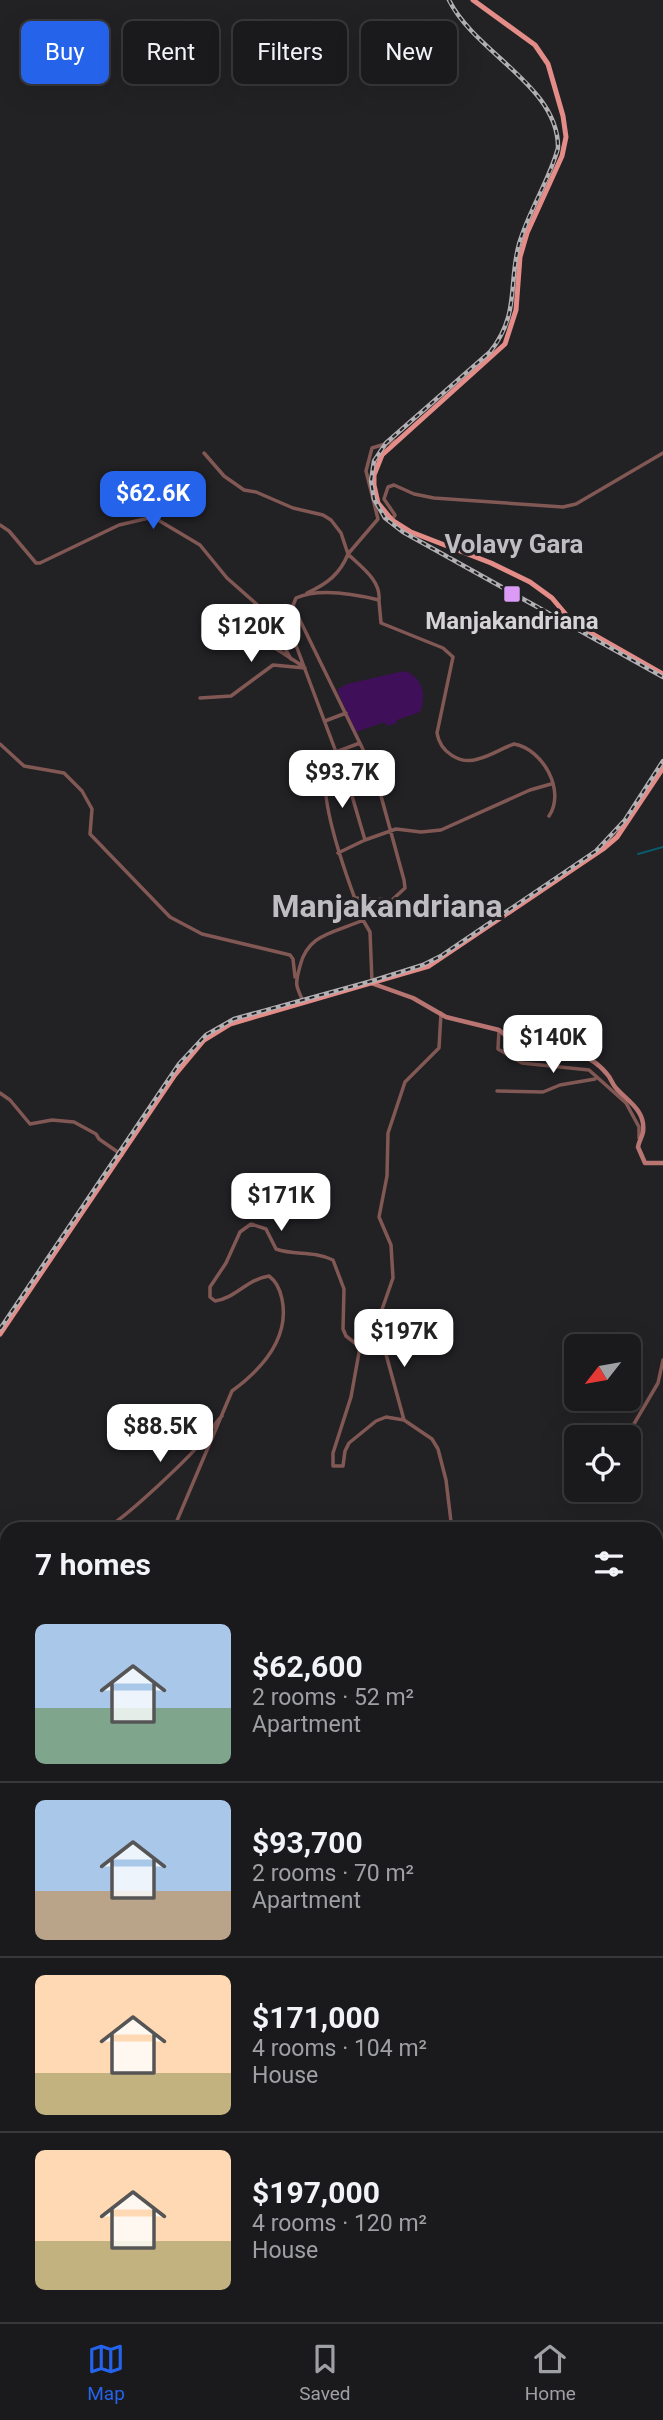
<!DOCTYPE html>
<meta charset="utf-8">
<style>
body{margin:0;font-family:Roboto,sans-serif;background:#272628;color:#f1f3f6;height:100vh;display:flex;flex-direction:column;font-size:26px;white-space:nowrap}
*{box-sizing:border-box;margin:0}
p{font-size:23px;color:#9fa0a3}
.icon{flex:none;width:38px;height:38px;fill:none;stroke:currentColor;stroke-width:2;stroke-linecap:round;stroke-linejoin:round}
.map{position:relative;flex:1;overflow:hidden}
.drawer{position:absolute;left:0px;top:1522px;width:663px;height:800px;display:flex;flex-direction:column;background:#1a191b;border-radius:21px 21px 0 0;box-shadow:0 7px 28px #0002,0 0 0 2px #38383a}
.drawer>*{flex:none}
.top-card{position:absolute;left:21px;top:21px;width:621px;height:63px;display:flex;gap:14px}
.needle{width:46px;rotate:239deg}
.tools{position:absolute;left:564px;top:1334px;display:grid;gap:14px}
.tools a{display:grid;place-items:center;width:77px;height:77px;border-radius:10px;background:#1a191b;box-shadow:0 7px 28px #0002,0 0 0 2px #38383a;font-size:35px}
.price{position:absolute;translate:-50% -60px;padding:0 16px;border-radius:14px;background:#fff;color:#222;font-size:23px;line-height:46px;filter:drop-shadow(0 2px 4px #0008)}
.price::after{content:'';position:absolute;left:50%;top:42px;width:21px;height:16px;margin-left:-10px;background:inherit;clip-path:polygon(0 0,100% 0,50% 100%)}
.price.active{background:#2563eb;color:#fff}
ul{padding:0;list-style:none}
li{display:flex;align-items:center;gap:21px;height:175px;padding:0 35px}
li+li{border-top:2px solid #38383a}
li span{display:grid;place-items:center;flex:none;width:196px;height:140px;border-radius:10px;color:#555}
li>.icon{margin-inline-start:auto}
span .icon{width:84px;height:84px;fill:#fffc;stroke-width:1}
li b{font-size:30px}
h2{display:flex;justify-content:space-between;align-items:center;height:84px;padding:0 35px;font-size:30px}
.pill{padding:0 24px;border-radius:10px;background:#1a191b;box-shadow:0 7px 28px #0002,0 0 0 2px #38383a;font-size:24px;line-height:63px}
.pill.active{background:#2563eb;color:#fff}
.tab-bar{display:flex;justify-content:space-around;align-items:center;height:98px;border-top:2px solid #38383a;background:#1a191b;font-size:19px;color:#9fa0a3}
.tab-bar a{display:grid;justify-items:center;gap:4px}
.tab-bar .active{color:#2563eb}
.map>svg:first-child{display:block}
.green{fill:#3f1059}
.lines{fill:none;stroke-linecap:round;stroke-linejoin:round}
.stream{stroke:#095a6c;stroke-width:2}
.street{stroke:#825855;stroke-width:3.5}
.secondary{stroke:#b87572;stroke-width:4.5}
.primary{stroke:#e38c88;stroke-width:5}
.rail-casing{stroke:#b2b0b3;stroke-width:4.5}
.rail{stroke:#222124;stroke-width:2;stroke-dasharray:5;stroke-linecap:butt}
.poi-dot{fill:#da9af6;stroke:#222124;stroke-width:2.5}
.labels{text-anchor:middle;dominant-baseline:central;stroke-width:6;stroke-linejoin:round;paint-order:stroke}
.poi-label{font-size:24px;font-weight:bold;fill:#d5d3d6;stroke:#222124}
.neighbourhood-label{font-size:26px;font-weight:bold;fill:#bfbdc1;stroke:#222124}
.district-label{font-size:32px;font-weight:bold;fill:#bfbdc1;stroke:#222124}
</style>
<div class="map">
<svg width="663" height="2322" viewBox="0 0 663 2322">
<rect width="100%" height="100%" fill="#222124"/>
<path class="green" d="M404,671c19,6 23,24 16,41l-23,8v3l-11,3 -1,-4 -29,10 -19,-42 10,-6z"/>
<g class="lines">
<path class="stream" d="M638,854l25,-7"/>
<path class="street" d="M204,453l20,23 20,14 12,2 37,16 30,7 8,5 10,13 7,21c-8,20 -21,30 -41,39
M392,520l3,-5 -11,-16 4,-12 6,-2 20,9 20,4 129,9 13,-3 87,-51
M0,525l9,6 27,32h4l79,-38 34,-8 47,28 27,33 35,31 29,50
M379,601l2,22 62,25 10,9 -16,76c3,19 23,32 41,26 13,-3 24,-11 36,-15 29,5 52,47 35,72
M293,606l82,168 29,106 1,8 -13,12 -36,-2
M232,645c41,-6 39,2 71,21
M200,698l31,-2 42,-31 32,3
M325,721l21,-8
M0,744l24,22 40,7 18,18 10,18 -2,25 80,83 32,17 88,21 3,4 2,18
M365,840l31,-11 25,3 20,-2 89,-40 21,-6
M338,853l27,-13 -23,-78 -6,-10 24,-9
M363,920l7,12 2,50
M304,1003c-9,-18 -9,-19 -4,-37 8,-33 35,-33 63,-46 -12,-31 -48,-124 -35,-154 3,-5 7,-8 8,-14l-45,-120 -1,-19 6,-15c24,-11 59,-4 83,2 2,-20 -18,-33 -31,-46l30,-35 -12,-48 6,-23 23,-7
M499,1030l-1,19 24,14 67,7 37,33 13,24v11
M497,1091l46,1 17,-7 35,-6
M0,1093l10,7 20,24 22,-4 22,2 22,12 3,5 23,16
M378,1325l26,95
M360,1347l-9,50 -18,56v13h10l2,-15 4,-8 27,-22 10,-4 18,3 28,19 6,10 8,31 6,50
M634,1451l-3,-22 27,-46 5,-23
M103,1530c21,-10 86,-72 102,-92 6,-8 10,-15 17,-22
M173,1530l59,-139c30,-22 58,-53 50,-92 -2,-10 -5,-17 -13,-23 -22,3 -33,22 -54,25l-5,-4v-10l16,-24 14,-31 11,-8 15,5 10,20c20,7 35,1 57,11l11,29 -1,40 3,7 14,11 12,-9 21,-60 -2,-33 -12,-28 8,-41 1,-43 17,-51 34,-34 2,-35
M0,1615l7,-5
M0,1686h7
M656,1932l7,3
M0,2056l7,-3
M656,2138l7,-5
M656,2187l7,46
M69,2322l1,-7"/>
<path class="secondary" d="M371,983l42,15 33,19 53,13 23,19c31,-2 64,-1 85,25 4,4 5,10 9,14 11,13 30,22 27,44 -1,5 -4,9 -5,15l7,16h18"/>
<path class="primary" d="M473,0l62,45 13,19 15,52 3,21 -4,19 -35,77 -7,24 -4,53 -11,34 -123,111 -8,20v10l4,18 14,17 19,12 80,31 39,19 22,16 21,25 90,51
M0,1334l174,-258 30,-36 26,-16 199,-58 174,-117 14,-12 46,-69"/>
<defs>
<path id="rail" d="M449,0c26,53 110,86 109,148 -9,33 -29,62 -39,96 -11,41 1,70 -29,108l-104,91 -12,18 -3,20 3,18 11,19 18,14 260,145
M0,1329l179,-265 27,-29 28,-16 138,-38 51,-16 18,-9 155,-105 29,-31 38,-59"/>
</defs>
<use href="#rail" class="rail-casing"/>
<use href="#rail" class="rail"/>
</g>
<rect class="poi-dot" x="503" y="585" width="18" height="18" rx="3.5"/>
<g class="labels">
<g class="poi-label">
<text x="512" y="621">Manjakandriana</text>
</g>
<g class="neighbourhood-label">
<text x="514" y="544">Volavy Gara</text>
</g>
<g class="district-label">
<text x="387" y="906">Manjakandriana</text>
</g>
</g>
</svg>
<div class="tools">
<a><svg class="needle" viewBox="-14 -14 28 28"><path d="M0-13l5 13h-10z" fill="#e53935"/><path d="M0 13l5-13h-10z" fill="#9fa0a3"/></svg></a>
<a><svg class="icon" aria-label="locate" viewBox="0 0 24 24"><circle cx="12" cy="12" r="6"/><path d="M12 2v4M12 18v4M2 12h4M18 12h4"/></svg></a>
</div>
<b class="price active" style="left:153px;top:531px">$62.6K</b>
<b class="price" style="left:251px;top:664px">$120K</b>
<b class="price" style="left:342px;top:810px">$93.7K</b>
<b class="price" style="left:553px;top:1075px">$140K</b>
<b class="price" style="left:281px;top:1233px">$171K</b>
<b class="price" style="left:404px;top:1369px">$197K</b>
<b class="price" style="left:160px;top:1464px">$88.5K</b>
<div class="top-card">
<a class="pill active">Buy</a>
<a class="pill">Rent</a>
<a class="pill">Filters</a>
<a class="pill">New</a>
</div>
<section class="drawer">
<h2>7 homes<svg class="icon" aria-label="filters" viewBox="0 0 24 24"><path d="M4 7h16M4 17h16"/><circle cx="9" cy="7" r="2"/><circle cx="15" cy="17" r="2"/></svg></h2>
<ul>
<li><span style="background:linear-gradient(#a9c7e8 60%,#7fa58c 0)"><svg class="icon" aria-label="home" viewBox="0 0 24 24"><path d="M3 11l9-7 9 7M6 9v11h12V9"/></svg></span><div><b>$62,600</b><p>2 rooms · 52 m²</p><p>Apartment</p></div></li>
<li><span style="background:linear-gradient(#a9c7e8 65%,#b9a48a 0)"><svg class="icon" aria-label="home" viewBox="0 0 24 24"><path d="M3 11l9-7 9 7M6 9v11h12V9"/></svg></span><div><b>$93,700</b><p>2 rooms · 70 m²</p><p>Apartment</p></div></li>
<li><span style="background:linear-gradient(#ffd9b3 70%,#c2b280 0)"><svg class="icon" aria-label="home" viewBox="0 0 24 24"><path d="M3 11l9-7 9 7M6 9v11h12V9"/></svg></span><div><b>$171,000</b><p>4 rooms · 104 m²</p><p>House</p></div></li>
<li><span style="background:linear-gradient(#ffd9b3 65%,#c2b280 0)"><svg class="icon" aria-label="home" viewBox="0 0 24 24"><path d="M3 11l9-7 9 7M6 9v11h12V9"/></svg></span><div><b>$197,000</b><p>4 rooms · 120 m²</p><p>House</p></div></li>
</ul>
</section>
</div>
<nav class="tab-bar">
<a class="active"><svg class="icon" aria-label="map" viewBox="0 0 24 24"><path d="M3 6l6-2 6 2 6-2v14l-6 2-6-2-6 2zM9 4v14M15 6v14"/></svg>Map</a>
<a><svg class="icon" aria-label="saved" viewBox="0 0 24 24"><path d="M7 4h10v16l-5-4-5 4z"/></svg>Saved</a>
<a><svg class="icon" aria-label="home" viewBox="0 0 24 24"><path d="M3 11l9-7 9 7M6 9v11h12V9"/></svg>Home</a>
</nav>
